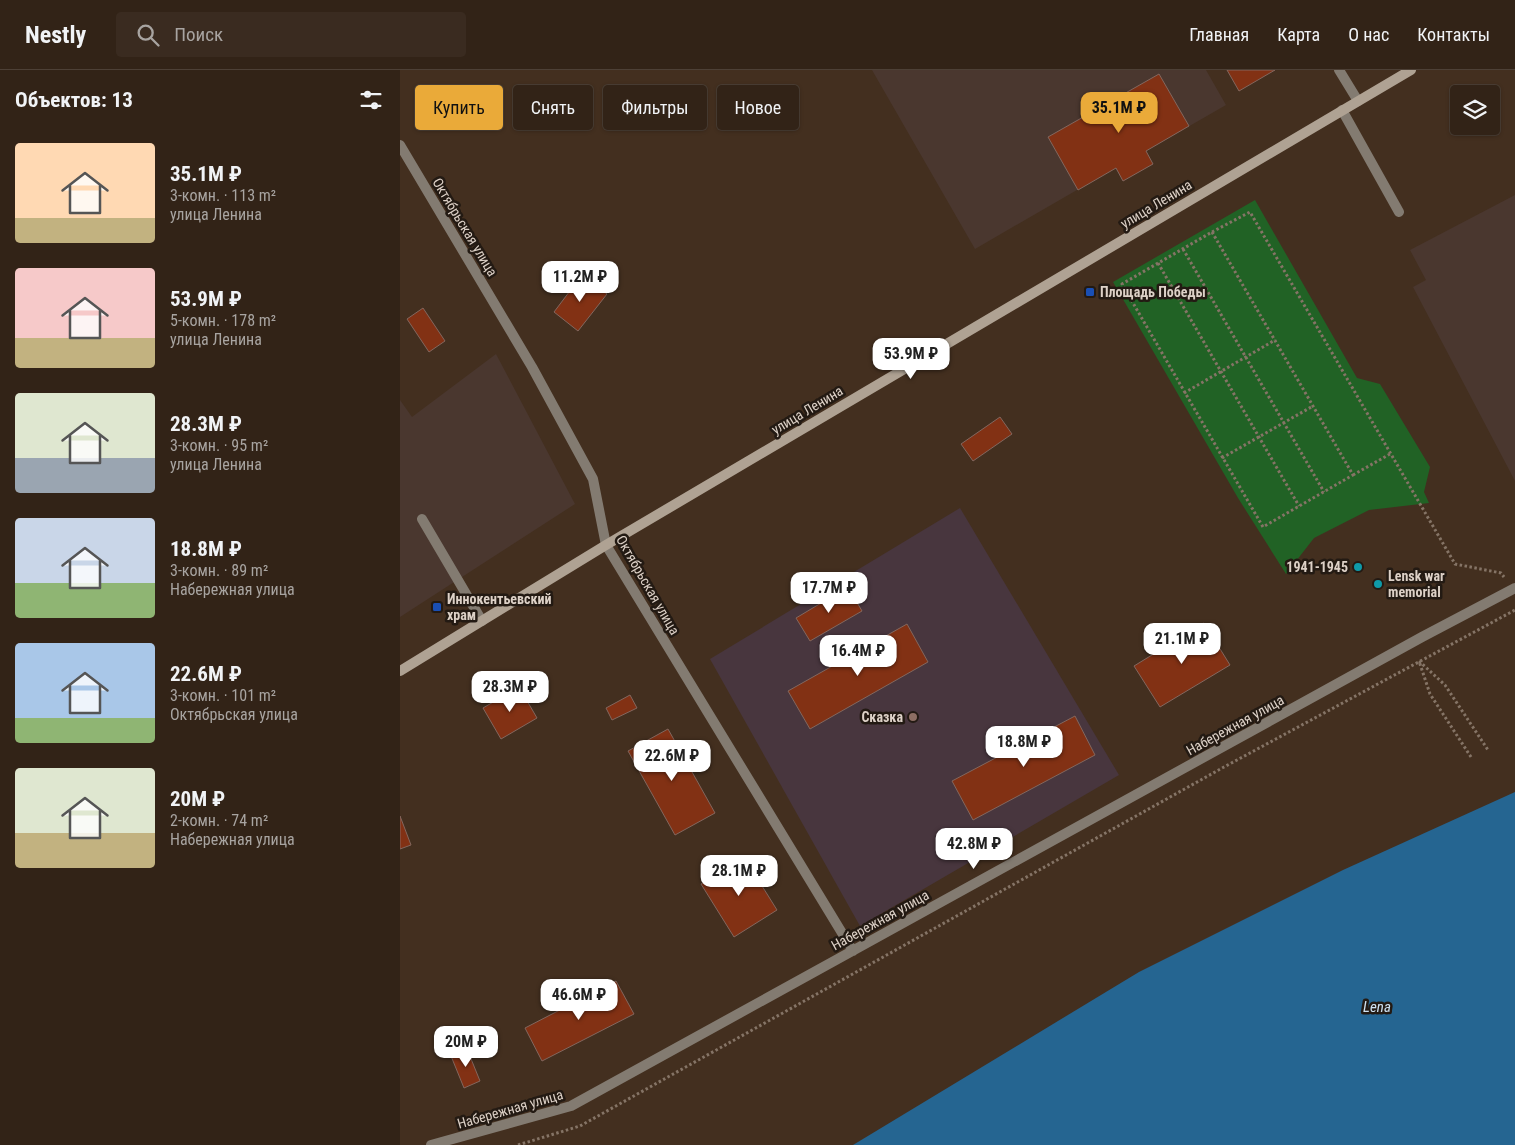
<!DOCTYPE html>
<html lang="ru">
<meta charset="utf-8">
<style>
body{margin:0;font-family:"Roboto Condensed",sans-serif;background:#3a2b20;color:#f1f3f6;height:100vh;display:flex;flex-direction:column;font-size:19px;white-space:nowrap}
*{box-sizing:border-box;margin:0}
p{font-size:16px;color:#a8a4a1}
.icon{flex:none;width:28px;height:28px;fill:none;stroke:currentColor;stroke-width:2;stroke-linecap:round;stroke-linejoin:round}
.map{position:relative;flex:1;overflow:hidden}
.details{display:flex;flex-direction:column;background:#322317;width:400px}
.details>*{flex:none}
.top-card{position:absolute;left:15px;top:15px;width:475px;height:45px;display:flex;gap:10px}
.controls{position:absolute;left:1050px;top:15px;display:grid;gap:10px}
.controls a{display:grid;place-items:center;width:50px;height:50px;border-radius:5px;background:#322317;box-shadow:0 1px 4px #0004,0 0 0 1px #4d4036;font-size:25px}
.price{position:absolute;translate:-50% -42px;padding:0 11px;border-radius:10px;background:#fff;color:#222;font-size:16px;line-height:32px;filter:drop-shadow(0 1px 2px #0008)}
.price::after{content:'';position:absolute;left:50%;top:30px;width:15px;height:11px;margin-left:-8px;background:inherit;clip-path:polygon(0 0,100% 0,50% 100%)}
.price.active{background:#eaaa39;color:#111}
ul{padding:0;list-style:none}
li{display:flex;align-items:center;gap:15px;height:125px;padding:0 15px}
li span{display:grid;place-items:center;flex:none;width:140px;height:100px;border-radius:5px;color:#555}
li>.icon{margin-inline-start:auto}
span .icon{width:60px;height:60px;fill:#fffc;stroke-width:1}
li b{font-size:21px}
h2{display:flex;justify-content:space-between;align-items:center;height:60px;padding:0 15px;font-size:21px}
.chip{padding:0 18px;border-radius:5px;background:#322317;box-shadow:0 1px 4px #0004,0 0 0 1px #4d4036;font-size:18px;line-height:45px}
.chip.active{background:#eaaa39;color:#111}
header{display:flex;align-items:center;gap:30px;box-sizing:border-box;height:70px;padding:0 25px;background:#322317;border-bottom:1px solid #4d4036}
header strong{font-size:24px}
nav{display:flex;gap:28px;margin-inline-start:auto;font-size:18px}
.search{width:350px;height:45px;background:#3a2b20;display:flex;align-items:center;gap:12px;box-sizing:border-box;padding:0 18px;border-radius:5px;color:#a8a4a1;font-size:19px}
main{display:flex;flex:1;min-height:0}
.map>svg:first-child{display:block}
.commercial{fill:#4a372f}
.education{fill:#48363e}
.green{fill:#216225}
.water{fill:#256591}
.building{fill:#823114;stroke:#83675e}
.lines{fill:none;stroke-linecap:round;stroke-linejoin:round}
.path{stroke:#857466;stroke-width:3;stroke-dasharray:2.5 2.5;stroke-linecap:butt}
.service{stroke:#837b71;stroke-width:10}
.minor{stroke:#837b71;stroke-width:10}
.tertiary{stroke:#837b71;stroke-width:10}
.secondary{stroke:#afa293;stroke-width:10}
.transit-dot{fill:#1a4fb4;stroke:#231a13;stroke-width:2}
.culture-dot{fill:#0f9aa8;stroke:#231a13;stroke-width:2}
.education-dot{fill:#8d6e63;stroke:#231a13;stroke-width:2}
.labels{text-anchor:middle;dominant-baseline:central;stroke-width:5;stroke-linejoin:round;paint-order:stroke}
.street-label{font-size:14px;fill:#ddd1c7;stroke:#231a13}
.poi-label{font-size:14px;font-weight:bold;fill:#ddd1c7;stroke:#231a13;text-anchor:start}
.water-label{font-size:15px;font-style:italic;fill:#cfe2f2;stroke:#231a13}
</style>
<header>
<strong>Nestly</strong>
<div class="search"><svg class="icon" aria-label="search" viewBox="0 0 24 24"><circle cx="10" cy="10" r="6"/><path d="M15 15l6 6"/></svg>Поиск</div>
<nav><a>Главная</a><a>Карта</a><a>О нас</a><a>Контакты</a></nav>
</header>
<main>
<section class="details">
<h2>Объектов: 13<svg class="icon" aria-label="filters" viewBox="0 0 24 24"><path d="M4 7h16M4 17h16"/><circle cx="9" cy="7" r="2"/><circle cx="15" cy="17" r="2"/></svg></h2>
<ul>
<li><span style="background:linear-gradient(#ffd9b3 75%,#c2b280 0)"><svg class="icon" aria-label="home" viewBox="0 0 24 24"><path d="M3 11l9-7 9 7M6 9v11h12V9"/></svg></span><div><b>35.1M ₽</b><p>3-комн. · 113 m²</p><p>улица Ленина</p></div></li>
<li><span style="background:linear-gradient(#f6c9c9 70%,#c2b280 0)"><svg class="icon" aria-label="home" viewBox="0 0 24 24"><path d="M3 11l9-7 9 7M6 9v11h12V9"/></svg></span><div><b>53.9M ₽</b><p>5-комн. · 178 m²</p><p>улица Ленина</p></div></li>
<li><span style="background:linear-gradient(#dfe7d0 65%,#9aa5b1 0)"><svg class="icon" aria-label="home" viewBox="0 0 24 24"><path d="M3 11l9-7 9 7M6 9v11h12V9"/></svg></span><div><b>28.3M ₽</b><p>3-комн. · 95 m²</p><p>улица Ленина</p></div></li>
<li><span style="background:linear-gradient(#c9d6e8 65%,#8fb573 0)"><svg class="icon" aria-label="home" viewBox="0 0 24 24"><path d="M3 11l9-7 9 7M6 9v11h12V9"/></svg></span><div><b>18.8M ₽</b><p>3-комн. · 89 m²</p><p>Набережная улица</p></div></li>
<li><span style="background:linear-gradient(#a9c7e8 75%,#8fb573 0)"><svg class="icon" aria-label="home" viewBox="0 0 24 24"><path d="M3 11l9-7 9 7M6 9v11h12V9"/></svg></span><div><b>22.6M ₽</b><p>3-комн. · 101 m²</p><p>Октябрьская улица</p></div></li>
<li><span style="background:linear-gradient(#dfe7d0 65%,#c2b280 0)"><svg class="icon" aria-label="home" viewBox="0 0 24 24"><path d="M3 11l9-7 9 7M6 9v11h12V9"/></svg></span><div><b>20M ₽</b><p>2-комн. · 74 m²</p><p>Набережная улица</p></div></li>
</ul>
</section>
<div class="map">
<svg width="1115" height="1075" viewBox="0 0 1115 1075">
<rect width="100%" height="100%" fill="#432f1f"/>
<path class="commercial" d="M472,0h334l20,35 -80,46 7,13 -30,17 -8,-13 -140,81z
M1115,125v286l-102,-194 13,-7 -16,-30z
M96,284l79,150 -175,113v-217l12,17z"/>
<path class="education" d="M560,438l159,267 -259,151 -150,-267z"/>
<path class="green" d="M855,130l102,178 23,6 50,83 -6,25 5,11 -60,7 -55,28 -28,36 -48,-76 -125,-216z"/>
<path class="water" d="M1115,722v353h-662l286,-173 204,-102z"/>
<path class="building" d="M827,0h48l-36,21z
M759,4l30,52 -43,25 7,13 -30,17 -7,-13 -38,22 -30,-53z
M182,205l25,19 -29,37 -24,-19z
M23,238l22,33 -16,11 -22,-33z
M600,347l12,17 -39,27 -12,-17z
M448,517l14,24 -52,30 -14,-23z
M804,553l26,42 -70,42 -26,-41z
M507,554l21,38 -118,67 -22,-38z
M119,617l18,31 -36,21 -18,-31z
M230,625l7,13 -25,12 -6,-12z
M675,646l20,39 -122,65 -21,-39z
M268,659l47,84 -40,22 -47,-84z
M0,746l11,29 -11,4z
M344,787l33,53 -43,27 -33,-53z
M216,911l18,33 -92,47 -17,-33z
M67,979l13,32 -16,7 -13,-32z"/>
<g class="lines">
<path class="path" d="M812,162l141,243 -90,52 -141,-243z
M812,162l38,-20 205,352 46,9 3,4
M783,179l141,243
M758,193l141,243
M784,323l91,-53
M822,388l91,-52
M953,405l37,-21
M1071,687l-41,-63 -11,-33 26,24 43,65
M118,1075l62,-19 644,-359 291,-157"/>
<path class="service" d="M939,0l19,31
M942,40l57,102
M22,449l60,102"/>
<path class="minor" d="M0,75l132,222 61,112 13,66"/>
<path class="tertiary" d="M206,475l247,406
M31,1075l140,-39 851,-469 93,-49"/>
<path class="secondary" d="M0,601l206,-126 805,-475"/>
</g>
<g class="transit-dot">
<rect x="685" y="217" width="10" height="10" rx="2.5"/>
<rect x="32" y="532" width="10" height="10" rx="2.5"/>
</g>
<g class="culture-dot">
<circle cx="958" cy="497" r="5"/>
<circle cx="978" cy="514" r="5"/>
</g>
<circle class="education-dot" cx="513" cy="647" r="5"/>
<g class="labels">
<g class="street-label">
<text transform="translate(756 134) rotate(-31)">улица Ленина</text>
<text transform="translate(65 157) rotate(59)">Октябрьская улица</text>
<text transform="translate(407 340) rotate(-31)">улица Ленина</text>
<text transform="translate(248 515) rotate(60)">Октябрьская улица</text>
<text transform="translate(835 655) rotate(-29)">Набережная улица</text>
<text transform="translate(480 850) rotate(-29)">Набережная улица</text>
<text transform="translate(110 1039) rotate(-16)">Набережная улица</text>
</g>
<g class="poi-label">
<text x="700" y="222">Площадь Победы</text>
<text x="948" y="497" text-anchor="end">1941-1945</text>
<text x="988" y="506">Lensk war<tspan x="988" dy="16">memorial</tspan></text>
<text x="47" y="529">Иннокентьевский<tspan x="47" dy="16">храм</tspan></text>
<text x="503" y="647" text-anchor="end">Сказка</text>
</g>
<g class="water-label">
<text x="977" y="937">Lena</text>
</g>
</g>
</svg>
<div class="controls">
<a><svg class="icon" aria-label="layers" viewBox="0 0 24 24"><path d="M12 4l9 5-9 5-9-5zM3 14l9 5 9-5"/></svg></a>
</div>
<b class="price active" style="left:719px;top:64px">35.1M ₽</b>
<b class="price" style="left:180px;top:233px">11.2M ₽</b>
<b class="price" style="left:511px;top:310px">53.9M ₽</b>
<b class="price" style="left:429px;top:544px">17.7M ₽</b>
<b class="price" style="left:782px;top:595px">21.1M ₽</b>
<b class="price" style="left:458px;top:607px">16.4M ₽</b>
<b class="price" style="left:110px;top:643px">28.3M ₽</b>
<b class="price" style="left:624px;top:698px">18.8M ₽</b>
<b class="price" style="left:272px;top:712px">22.6M ₽</b>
<b class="price" style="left:574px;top:800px">42.8M ₽</b>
<b class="price" style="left:339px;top:827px">28.1M ₽</b>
<b class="price" style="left:179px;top:951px">46.6M ₽</b>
<b class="price" style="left:66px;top:998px">20M ₽</b>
<div class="top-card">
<a class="chip active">Купить</a>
<a class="chip">Снять</a>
<a class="chip">Фильтры</a>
<a class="chip">Новое</a>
</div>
</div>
</main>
